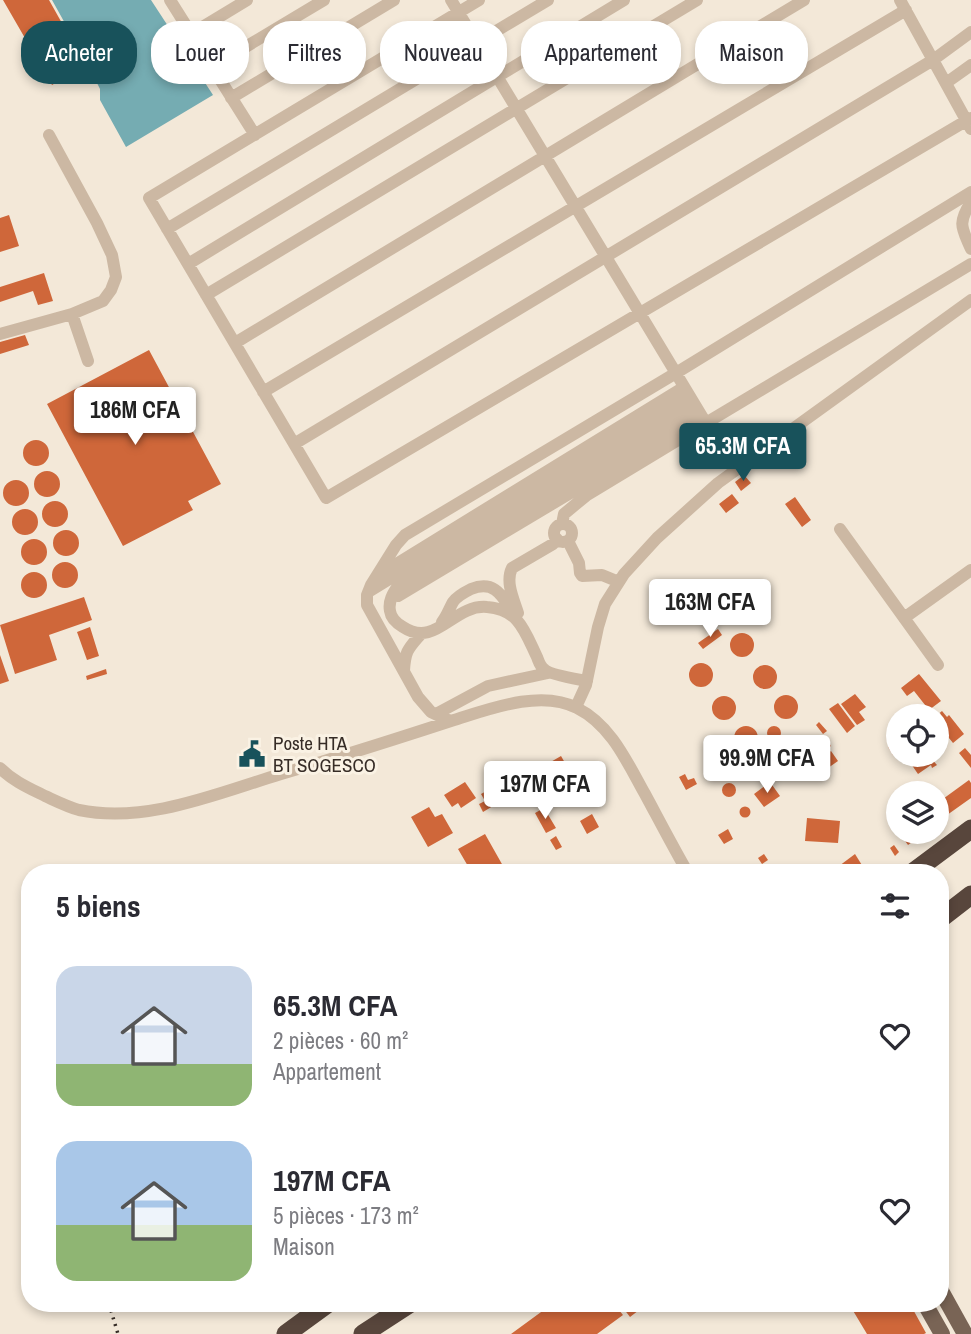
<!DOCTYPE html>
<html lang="fr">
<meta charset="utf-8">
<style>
body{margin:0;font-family:"Archivo Narrow",sans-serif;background:#f2f2f3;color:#2b2b33;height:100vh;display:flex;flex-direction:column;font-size:26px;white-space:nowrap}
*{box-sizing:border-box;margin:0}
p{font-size:23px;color:#7c7c81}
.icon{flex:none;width:38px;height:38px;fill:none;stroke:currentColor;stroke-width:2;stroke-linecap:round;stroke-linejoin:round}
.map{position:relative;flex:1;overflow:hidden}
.details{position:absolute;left:21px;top:864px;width:928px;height:448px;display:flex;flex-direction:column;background:#fff;border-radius:28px;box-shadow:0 4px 10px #0003}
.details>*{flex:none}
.hud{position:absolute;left:21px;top:21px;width:929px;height:63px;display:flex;gap:14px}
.buttons{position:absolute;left:886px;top:704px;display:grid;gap:14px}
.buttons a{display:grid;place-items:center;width:63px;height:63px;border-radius:50%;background:#fff;box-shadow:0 4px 10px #0003;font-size:35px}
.price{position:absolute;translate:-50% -60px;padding:0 16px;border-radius:7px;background:#fff;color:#222;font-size:23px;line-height:46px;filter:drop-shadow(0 2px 4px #0008)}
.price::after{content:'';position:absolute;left:50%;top:42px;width:21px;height:16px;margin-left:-10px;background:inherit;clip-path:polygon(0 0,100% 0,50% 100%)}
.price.on{background:#18525b;color:#fff}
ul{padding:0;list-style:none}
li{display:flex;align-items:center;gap:21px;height:175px;padding:0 35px}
li span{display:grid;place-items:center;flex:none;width:196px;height:140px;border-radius:21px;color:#555}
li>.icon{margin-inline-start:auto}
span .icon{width:84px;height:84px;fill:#fffc;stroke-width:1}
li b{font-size:30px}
h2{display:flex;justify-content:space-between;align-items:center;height:84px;padding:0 35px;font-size:30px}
.tag{padding:0 24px;border-radius:28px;background:#fff;box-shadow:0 4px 10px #0003;font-size:24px;line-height:63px}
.tag.on{background:#18525b;color:#fff}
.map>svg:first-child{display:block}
.water{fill:#75acb2}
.building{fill:#cf673a}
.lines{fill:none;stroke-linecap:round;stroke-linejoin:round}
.minor{stroke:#ccb8a3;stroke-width:12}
.major{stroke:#796455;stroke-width:16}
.highway{stroke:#58463c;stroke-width:19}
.rail{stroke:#362c26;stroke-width:3.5;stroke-dasharray:2 5;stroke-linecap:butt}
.labels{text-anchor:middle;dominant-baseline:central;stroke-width:6;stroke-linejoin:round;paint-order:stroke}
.poi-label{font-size:19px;fill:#362c26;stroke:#faf2e4;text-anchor:start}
</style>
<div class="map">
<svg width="971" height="1334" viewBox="0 0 971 1334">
<rect width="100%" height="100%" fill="#f3e8d8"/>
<path class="water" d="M52,0h99l62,95 -87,52 -26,-47v-11l-14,-28z"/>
<path class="building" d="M3,0h46l37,66 -34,19z
M9,215l10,31 -19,6v-34z
M44,273l9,28 -15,4 -5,-14 -33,11v-15z
M25,335l4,10 -29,9v-12z
M149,350l72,134 -33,17 5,9 -70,36 -76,-142z
M23 453a13 13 0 1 1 26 0a13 13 0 1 1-26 0Z
M34 484a13 13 0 1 1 26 0a13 13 0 1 1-26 0Z
M744,475l7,8 -10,8 -6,-9z
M3 493a13 13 0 1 1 26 0a13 13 0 1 1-26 0Z
M732,494l7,9 -13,10 -7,-9z
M795,497l16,23 -9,7 -17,-23z
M42 514a13 13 0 1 1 26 0a13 13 0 1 1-26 0Z
M12 522a13 13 0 1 1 26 0a13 13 0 1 1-26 0Z
M53 543a13 13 0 1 1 26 0a13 13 0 1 1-26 0Z
M21 552a13 13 0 1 1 26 0a13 13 0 1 1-26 0Z
M52 575a13 13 0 1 1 26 0a13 13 0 1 1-26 0Z
M21 585a13 13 0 1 1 26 0a13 13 0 1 1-26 0Z
M84,597l8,23 -43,15 8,25 -42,14 -15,-49z
M90,627l9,29 -12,4 -10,-28z
M718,629l4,6 -19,14 -5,-6z
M730 645a12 12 0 1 1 24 0a12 12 0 1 1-24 0Z
M0,655l9,26 -9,3z
M689 675a12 12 0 1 1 24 0a12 12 0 1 1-24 0Z
M753 677a12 12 0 1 1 24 0a12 12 0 1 1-24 0Z
M106,669l1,5 -20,6 -1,-4z
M919,674l22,27 -12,9 -15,-19 -7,5 -6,-8z
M855,694l11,13 -7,5 6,8 -8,5 -16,-21z
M774 707a12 12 0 1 1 24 0a12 12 0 1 1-24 0Z
M712 708a12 12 0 1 1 24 0a12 12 0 1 1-24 0Z
M838,703l17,23 -8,7 -18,-24z
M942,711l5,6 2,-2 15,19 -11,9 -17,-21v-6z
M819,722l8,9 -4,3 -7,-9z
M734 738a12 12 0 1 1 24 0a12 12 0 1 1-24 0Z
M767 733a7 7 0 1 1 14 0a7 7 0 1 1-14 0Z
M898,728v7l-6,4 -4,-5z
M807,739l5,7 -15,12 -5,-7z
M828,741l3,5 -8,6 -4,-4z
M896,742l2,9 -5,4 -5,-8z
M965,748l6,7v13l-12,-15z
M831,751l7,10 -10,7 -7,-10z
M913,754h14l10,11 -5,3 -1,-3 -13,9 -11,-16z
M561,756l7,12 4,-2 4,8 -6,4 -1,-2 -17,10 -9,-17 -48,28 3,6 -15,9 -4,-8 6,-3 -4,-7 58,-32 3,5z
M685,774l3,6 6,-2 3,6 -11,6 -7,-13z
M969,780l2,3v15l-31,22 -4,-4v-12z
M465,782l11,16 -15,10 -3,-5 -6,4 -8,-12z
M770,782l10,14 -16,11 -10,-13z
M722 790a7 7 0 1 1 14 0a7 7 0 1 1-14 0Z
M739.5 812a5.5 5.5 0 1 1 11 0a5.5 5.5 0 1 1-11 0Z
M429,807l6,10 7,-3 11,19 -25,14 -17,-30z
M544,808l12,20 -10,5 -11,-20z
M592,814l7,13 -12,7 -7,-13z
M807,818l33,3 -2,22 -33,-2z
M728,829l5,10 -9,5 -6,-9z
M898,831h13l5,8 -8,6z
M485,834l22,39h-35l-14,-24z
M556,836l6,11 -6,3 -6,-10z
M894,845l5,7 -4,4 -5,-8z
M764,854l4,6 -6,4 -4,-6z
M855,854l10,16 -4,3h-16l-6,-7z
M552,1304h62l9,11 -26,19h-86z
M620,1304h27l-17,13z
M849,1304h61l16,29 -2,1h-57z"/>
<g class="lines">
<path class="minor" d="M170,0l85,135
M451,0l255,423
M479,0l-330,198 177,300 645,-380
M900,0l71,129
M191,34l56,-34
M212,67l112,-67
M946,83l25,-18
M231,98l163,-98
M971,202c-14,22 -9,26 0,47
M167,229l381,-229
M188,264l436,-264
M206,295l491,-295
M72,314l16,47
M0,334l72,-20 31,-13 8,-11 5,-13 -4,-22 -15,-32 -48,-88
M235,343l569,-343
M263,392l643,-382
M294,444l639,-384 38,-28
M554 533a9 9 0 1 1 18 0a9 9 0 1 1-18 0Z
M562,524l2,-10 23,-19 119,-72 265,-159
M840,529l98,136
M568,541l11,22 1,10 2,3 20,-1 17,7
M380,574l304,-187
M370,591l319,-196
M398,596l303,-181
M518,613c-4,-13 -13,-31 -6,-45l41,-24 4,-5
M904,618l67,-48
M442,622c5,-6 7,-13 11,-20 4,-6 12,-10 18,-13 25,-10 32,9 44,26
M404,671c1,-20 4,-22 16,-36
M587,681c-10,-2 -36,-6 -42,-11 -5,-3 -6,-8 -8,-13 -12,-25 -18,-48 -50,-50 -34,-3 -51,42 -84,20 -7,-4 -12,-9 -13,-16 -2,-10 3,-18 8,-25l297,-181
M576,707l10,-22 12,-58 7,-23 19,-30 33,-36 61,-55 253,-183
M436,714l52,-28 60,-13
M450,721l-19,-9 -13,-15 -51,-92v-10l4,-10 25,-40 9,-10 271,-162 295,-181
M0,768c13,13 29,20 45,28 11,5 23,11 34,14 68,14 139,-17 202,-36 58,-17 115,-35 173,-54 35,-11 87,-31 123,-12 34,17 50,54 68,86 14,26 28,53 43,79"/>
<path class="major" d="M940,1289l25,45
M925,1304l17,30"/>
<path class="highway" d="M912,873l59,-44
M940,919l31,-24
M286,1334l41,-30
M363,1334l46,-30"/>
<path class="rail" d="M109,1304l9,30"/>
</g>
<defs>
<symbol id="civic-bare" viewBox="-9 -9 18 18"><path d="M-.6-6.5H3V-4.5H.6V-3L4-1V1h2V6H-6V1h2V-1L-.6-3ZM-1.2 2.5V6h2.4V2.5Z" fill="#18525b" stroke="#faf2e4" stroke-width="2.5" paint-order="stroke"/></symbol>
</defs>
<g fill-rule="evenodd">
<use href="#civic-bare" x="233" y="735" width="38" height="38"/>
</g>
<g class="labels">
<g class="poi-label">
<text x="273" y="743">Poste HTA<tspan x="273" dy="22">BT SOGESCO</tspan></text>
</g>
</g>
</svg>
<div class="buttons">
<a><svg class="icon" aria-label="locate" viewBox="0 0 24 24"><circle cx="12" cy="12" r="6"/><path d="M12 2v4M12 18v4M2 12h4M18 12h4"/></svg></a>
<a><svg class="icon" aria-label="layers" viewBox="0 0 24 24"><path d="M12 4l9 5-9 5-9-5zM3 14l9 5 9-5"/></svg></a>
</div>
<b class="price" style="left:135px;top:447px">186M CFA</b>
<b class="price on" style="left:743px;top:483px">65.3M CFA</b>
<b class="price" style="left:710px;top:639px">163M CFA</b>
<b class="price" style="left:767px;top:795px">99.9M CFA</b>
<b class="price" style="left:545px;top:821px">197M CFA</b>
<div class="hud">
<a class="tag on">Acheter</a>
<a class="tag">Louer</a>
<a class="tag">Filtres</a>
<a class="tag">Nouveau</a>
<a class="tag">Appartement</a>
<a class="tag">Maison</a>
</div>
<section class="details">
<h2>5 biens<svg class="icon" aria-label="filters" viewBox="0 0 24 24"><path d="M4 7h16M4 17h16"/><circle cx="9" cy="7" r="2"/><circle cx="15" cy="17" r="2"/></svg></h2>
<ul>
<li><span style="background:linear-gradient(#c9d6e8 70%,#8fb573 0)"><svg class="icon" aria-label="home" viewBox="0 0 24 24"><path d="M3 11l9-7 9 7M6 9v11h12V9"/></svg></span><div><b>65.3M CFA</b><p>2 pièces · 60 m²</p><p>Appartement</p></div><svg class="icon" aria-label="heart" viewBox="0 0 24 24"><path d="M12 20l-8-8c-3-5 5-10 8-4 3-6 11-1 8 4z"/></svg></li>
<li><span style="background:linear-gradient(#a9c7e8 60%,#8fb573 0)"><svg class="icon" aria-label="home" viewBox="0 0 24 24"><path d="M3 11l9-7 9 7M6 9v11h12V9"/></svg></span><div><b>197M CFA</b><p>5 pièces · 173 m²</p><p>Maison</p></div><svg class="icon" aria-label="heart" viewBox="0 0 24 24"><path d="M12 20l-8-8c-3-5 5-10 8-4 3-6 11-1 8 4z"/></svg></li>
</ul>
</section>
</div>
